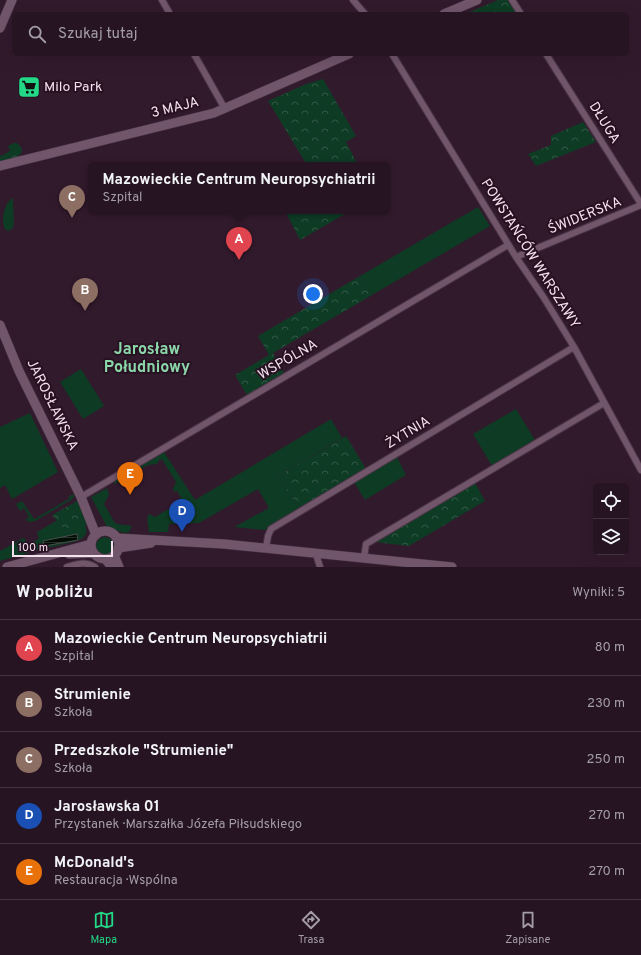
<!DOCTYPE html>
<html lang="pl">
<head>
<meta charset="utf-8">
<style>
  :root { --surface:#261422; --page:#2e1d2a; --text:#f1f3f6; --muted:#a49ea5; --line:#423340; --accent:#23d886 }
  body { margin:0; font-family:Overpass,sans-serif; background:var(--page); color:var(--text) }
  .controls { position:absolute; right:12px; bottom:12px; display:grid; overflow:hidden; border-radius:6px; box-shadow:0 4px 16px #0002 }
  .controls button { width:36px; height:36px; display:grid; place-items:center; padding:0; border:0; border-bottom:1px solid var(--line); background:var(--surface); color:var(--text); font:20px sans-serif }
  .scale { position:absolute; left:12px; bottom:10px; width:101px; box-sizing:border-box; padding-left:4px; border:2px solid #f3e2ee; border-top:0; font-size:11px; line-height:14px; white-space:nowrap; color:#f3e2ee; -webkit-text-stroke:3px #281123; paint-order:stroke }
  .you { position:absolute; left:313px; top:294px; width:14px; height:14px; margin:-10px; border:3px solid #fff; border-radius:50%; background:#1a73e8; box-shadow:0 0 0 6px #1a73e833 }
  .badge { display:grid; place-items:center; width:26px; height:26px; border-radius:50%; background:var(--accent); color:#fff; font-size:13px; font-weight:700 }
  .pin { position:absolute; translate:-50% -33px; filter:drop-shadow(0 1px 2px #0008) }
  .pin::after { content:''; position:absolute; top:21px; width:14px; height:12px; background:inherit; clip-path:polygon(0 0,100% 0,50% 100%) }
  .popup { position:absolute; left:88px; top:162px; width:302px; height:52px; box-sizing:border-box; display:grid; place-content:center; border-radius:6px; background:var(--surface); filter:drop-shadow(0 1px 3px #0005); font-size:13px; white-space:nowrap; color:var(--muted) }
  .popup b { font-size:15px; color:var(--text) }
  .popup::after { content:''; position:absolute; left:50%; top:100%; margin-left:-8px; border:8px solid transparent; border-top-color:var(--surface) }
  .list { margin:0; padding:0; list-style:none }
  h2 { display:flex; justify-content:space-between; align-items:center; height:52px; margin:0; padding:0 16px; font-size:17px }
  h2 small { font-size:13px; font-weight:400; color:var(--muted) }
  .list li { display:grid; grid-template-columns:26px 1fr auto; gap:12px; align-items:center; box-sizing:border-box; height:56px; padding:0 16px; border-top:1px solid var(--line) }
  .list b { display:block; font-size:15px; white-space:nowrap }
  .list p { margin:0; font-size:13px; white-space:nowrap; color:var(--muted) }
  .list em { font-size:13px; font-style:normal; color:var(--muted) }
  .icon { flex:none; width:22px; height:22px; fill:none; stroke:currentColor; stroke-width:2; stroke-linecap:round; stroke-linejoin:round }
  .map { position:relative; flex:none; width:641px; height:567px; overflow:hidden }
  .search { position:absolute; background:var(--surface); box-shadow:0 4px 16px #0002; left:12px; right:12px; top:12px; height:44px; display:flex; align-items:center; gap:10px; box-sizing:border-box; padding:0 14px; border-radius:6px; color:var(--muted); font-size:15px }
  .sheet { height:332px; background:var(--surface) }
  nav { display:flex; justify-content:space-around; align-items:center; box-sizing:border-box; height:56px; border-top:1px solid var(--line); background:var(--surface); font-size:11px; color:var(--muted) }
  nav a { display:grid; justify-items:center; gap:2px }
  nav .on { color:var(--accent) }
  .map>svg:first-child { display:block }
  .green { fill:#0e3b24 }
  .forest { fill:url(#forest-crowns) }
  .water { fill:url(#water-rules); stroke:#494d4a }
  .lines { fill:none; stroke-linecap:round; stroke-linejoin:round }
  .street-casing { stroke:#493545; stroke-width:8 }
  .secondary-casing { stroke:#493545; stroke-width:10 }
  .street { stroke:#71556b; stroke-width:6 }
  .secondary { stroke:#71556b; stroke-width:9 }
  .labels { text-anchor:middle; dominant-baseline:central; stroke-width:4; stroke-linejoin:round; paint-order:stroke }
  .poi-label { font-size:14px; fill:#f3e2ee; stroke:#281123; text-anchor:start }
  .street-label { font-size:14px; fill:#f3e2ee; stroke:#281123 }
  .quarter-label { font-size:16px; font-weight:bold; fill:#8bd7a9; stroke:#281123 }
</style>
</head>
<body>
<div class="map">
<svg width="641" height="567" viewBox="0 0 641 567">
  <defs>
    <pattern id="forest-crowns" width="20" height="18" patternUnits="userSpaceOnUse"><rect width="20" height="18" fill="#0e3b24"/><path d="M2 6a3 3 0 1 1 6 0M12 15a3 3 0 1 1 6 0" fill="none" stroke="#325744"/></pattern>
    <pattern id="water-rules" width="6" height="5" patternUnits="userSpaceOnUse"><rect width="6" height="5" fill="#000d04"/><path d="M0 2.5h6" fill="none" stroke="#263029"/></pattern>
  </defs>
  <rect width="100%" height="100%" fill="#321a2d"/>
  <path class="green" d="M13,198L14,225L12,229C0,239 0,204 13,198Z
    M478,207L490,226L372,295L360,276Z
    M81,369L104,406L83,419L60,382Z
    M516,409L535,440L492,466L473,434Z
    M30,413L58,472L12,499L5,485L0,488V427Z
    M331,419L342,438L278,476L299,509L265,530L234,527L269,508L258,489L199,523L169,524L168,532H149L147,518L149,514L155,517L180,502L179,500L181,498L177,491L174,492L173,489L176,482L163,461L160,459L157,464L148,465L117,483L115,484L113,482L164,452L195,500Z
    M397,457L406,475L365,500L354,482Z
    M107,488L109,495L104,504L115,523L118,524L132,526L129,532L125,533L107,527L91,497Z
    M75,494L74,497L71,500L35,521L30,522L25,520L29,517L24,508L20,511L16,504L22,501L34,519L69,499V496Z
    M76,501L79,502L88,524L85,526C88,531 86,536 81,539C78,542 44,548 37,550L34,541L39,539L37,532L56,521L81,524L72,504Z
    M96 546a9 9 0 1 1 18 0a9 9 0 1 1-18 0Z
    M23,538L25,539L29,550L28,553L0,561V551Z"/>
  <path class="forest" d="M498,0H509L518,14H465Z
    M323,79L356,136L346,142L358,165H307L268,101L306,84Z
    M583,122L596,142L536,166L528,154L551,145V136Z
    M14,143H17C32,155 8,161 0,162V155L1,156L10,151L8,146Z
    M285,211H350L300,240Z
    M360,276L372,295L273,353L284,373L247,395L235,375L269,355L258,336Z
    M346,436L366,469L299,509L278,476Z
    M475,483L485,501L409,546L375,542Z
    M72,504L81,524L72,531L62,527L52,515Z"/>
  <path class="water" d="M77,534L78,540L44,546L43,541Z"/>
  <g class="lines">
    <g class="street-casing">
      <path id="street" d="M162,0L170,14
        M353,0L365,14
        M512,0L521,14
        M194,54L225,109
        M392,54L516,257L544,298L574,347L641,470
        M546,54L641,204
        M516,257L641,205
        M81,497L508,245
        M266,548L268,536L271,529L574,347
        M316,554L320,567
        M364,558L366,544L604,403
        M67,567C78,564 85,561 95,567"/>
    </g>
    <g class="secondary-casing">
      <path id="secondary" d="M444,14L477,0
        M0,28L12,0
        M0,166L214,113L349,54
        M0,325L19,371L81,497L96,535
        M91 545a14 14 0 1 1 28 0a14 14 0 1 1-28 0Z
        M116,538L224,544L452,567
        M118,548L151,543
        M69,554L93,553
        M114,555L119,567
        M105,559L112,567
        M7,567L91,544"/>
    </g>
    <use href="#street" class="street"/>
    <use href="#secondary" class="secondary"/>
  </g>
  <defs>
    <g id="supermarket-square" transform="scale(1.15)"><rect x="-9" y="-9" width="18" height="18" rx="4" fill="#23d886" stroke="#281123"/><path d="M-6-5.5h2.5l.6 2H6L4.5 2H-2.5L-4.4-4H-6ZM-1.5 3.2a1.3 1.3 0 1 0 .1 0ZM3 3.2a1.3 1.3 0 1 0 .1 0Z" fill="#111"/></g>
  </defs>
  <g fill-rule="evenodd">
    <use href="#supermarket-square" x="29" y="87"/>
  </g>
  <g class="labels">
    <g class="poi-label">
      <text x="44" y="87">Milo Park</text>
    </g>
    <g class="street-label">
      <text transform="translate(175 108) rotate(-14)">3 MAJA</text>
      <text transform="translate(604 123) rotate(58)">DŁUGA</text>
      <text transform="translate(585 216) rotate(-22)">ŚWIDERSKA</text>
      <text transform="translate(530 254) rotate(58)">POWSTAŃCÓW WARSZAWY</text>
      <text transform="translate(288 360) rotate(-30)">WSPÓLNA</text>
      <text transform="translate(52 405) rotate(64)">JAROSŁAWSKA</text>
      <text transform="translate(408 433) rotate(-31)">ŻYTNIA</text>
    </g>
    <g class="quarter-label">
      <text x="147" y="350">Jarosław<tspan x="147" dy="18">Południowy</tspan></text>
    </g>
  </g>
</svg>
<div class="controls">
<button><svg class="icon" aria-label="locate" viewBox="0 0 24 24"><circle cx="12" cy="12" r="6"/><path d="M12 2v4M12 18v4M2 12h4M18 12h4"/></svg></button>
<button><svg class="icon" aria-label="layers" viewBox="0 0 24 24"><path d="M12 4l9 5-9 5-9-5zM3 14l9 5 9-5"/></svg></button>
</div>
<div class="scale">100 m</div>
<div class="you"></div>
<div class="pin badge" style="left:239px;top:260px;background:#e0444e">A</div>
<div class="popup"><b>Mazowieckie Centrum Neuropsychiatrii</b>Szpital</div>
<div class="pin badge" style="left:85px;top:311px;background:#8d6e63">B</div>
<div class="pin badge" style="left:72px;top:218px;background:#8d6e63">C</div>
<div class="pin badge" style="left:182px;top:532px;background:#1a4fb4">D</div>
<div class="pin badge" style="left:130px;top:495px;background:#e8710a">E</div>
<div class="search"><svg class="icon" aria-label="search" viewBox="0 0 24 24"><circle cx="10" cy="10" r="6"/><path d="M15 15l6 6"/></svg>Szukaj tutaj</div>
</div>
<section class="sheet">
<h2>W pobliżu<small>Wyniki: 5</small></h2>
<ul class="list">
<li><span class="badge" style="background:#e0444e">A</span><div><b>Mazowieckie Centrum Neuropsychiatrii</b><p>Szpital</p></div><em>80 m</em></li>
<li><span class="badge" style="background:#8d6e63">B</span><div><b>Strumienie</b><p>Szkoła</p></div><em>230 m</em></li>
<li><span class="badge" style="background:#8d6e63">C</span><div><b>Przedszkole &quot;Strumienie&quot;</b><p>Szkoła</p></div><em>250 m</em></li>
<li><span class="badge" style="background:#1a4fb4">D</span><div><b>Jarosławska 01</b><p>Przystanek · Marszałka Józefa Piłsudskiego</p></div><em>270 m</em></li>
<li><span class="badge" style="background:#e8710a">E</span><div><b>McDonald's</b><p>Restauracja · Wspólna</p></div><em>270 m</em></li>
</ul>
</section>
<nav>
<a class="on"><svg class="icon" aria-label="map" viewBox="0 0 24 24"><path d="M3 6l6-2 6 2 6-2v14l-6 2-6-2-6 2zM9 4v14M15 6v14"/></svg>Mapa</a>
<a><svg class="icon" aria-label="directions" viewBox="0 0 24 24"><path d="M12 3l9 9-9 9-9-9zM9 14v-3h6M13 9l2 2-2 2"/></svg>Trasa</a>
<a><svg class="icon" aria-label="saved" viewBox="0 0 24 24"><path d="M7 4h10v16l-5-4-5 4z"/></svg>Zapisane</a>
</nav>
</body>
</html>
